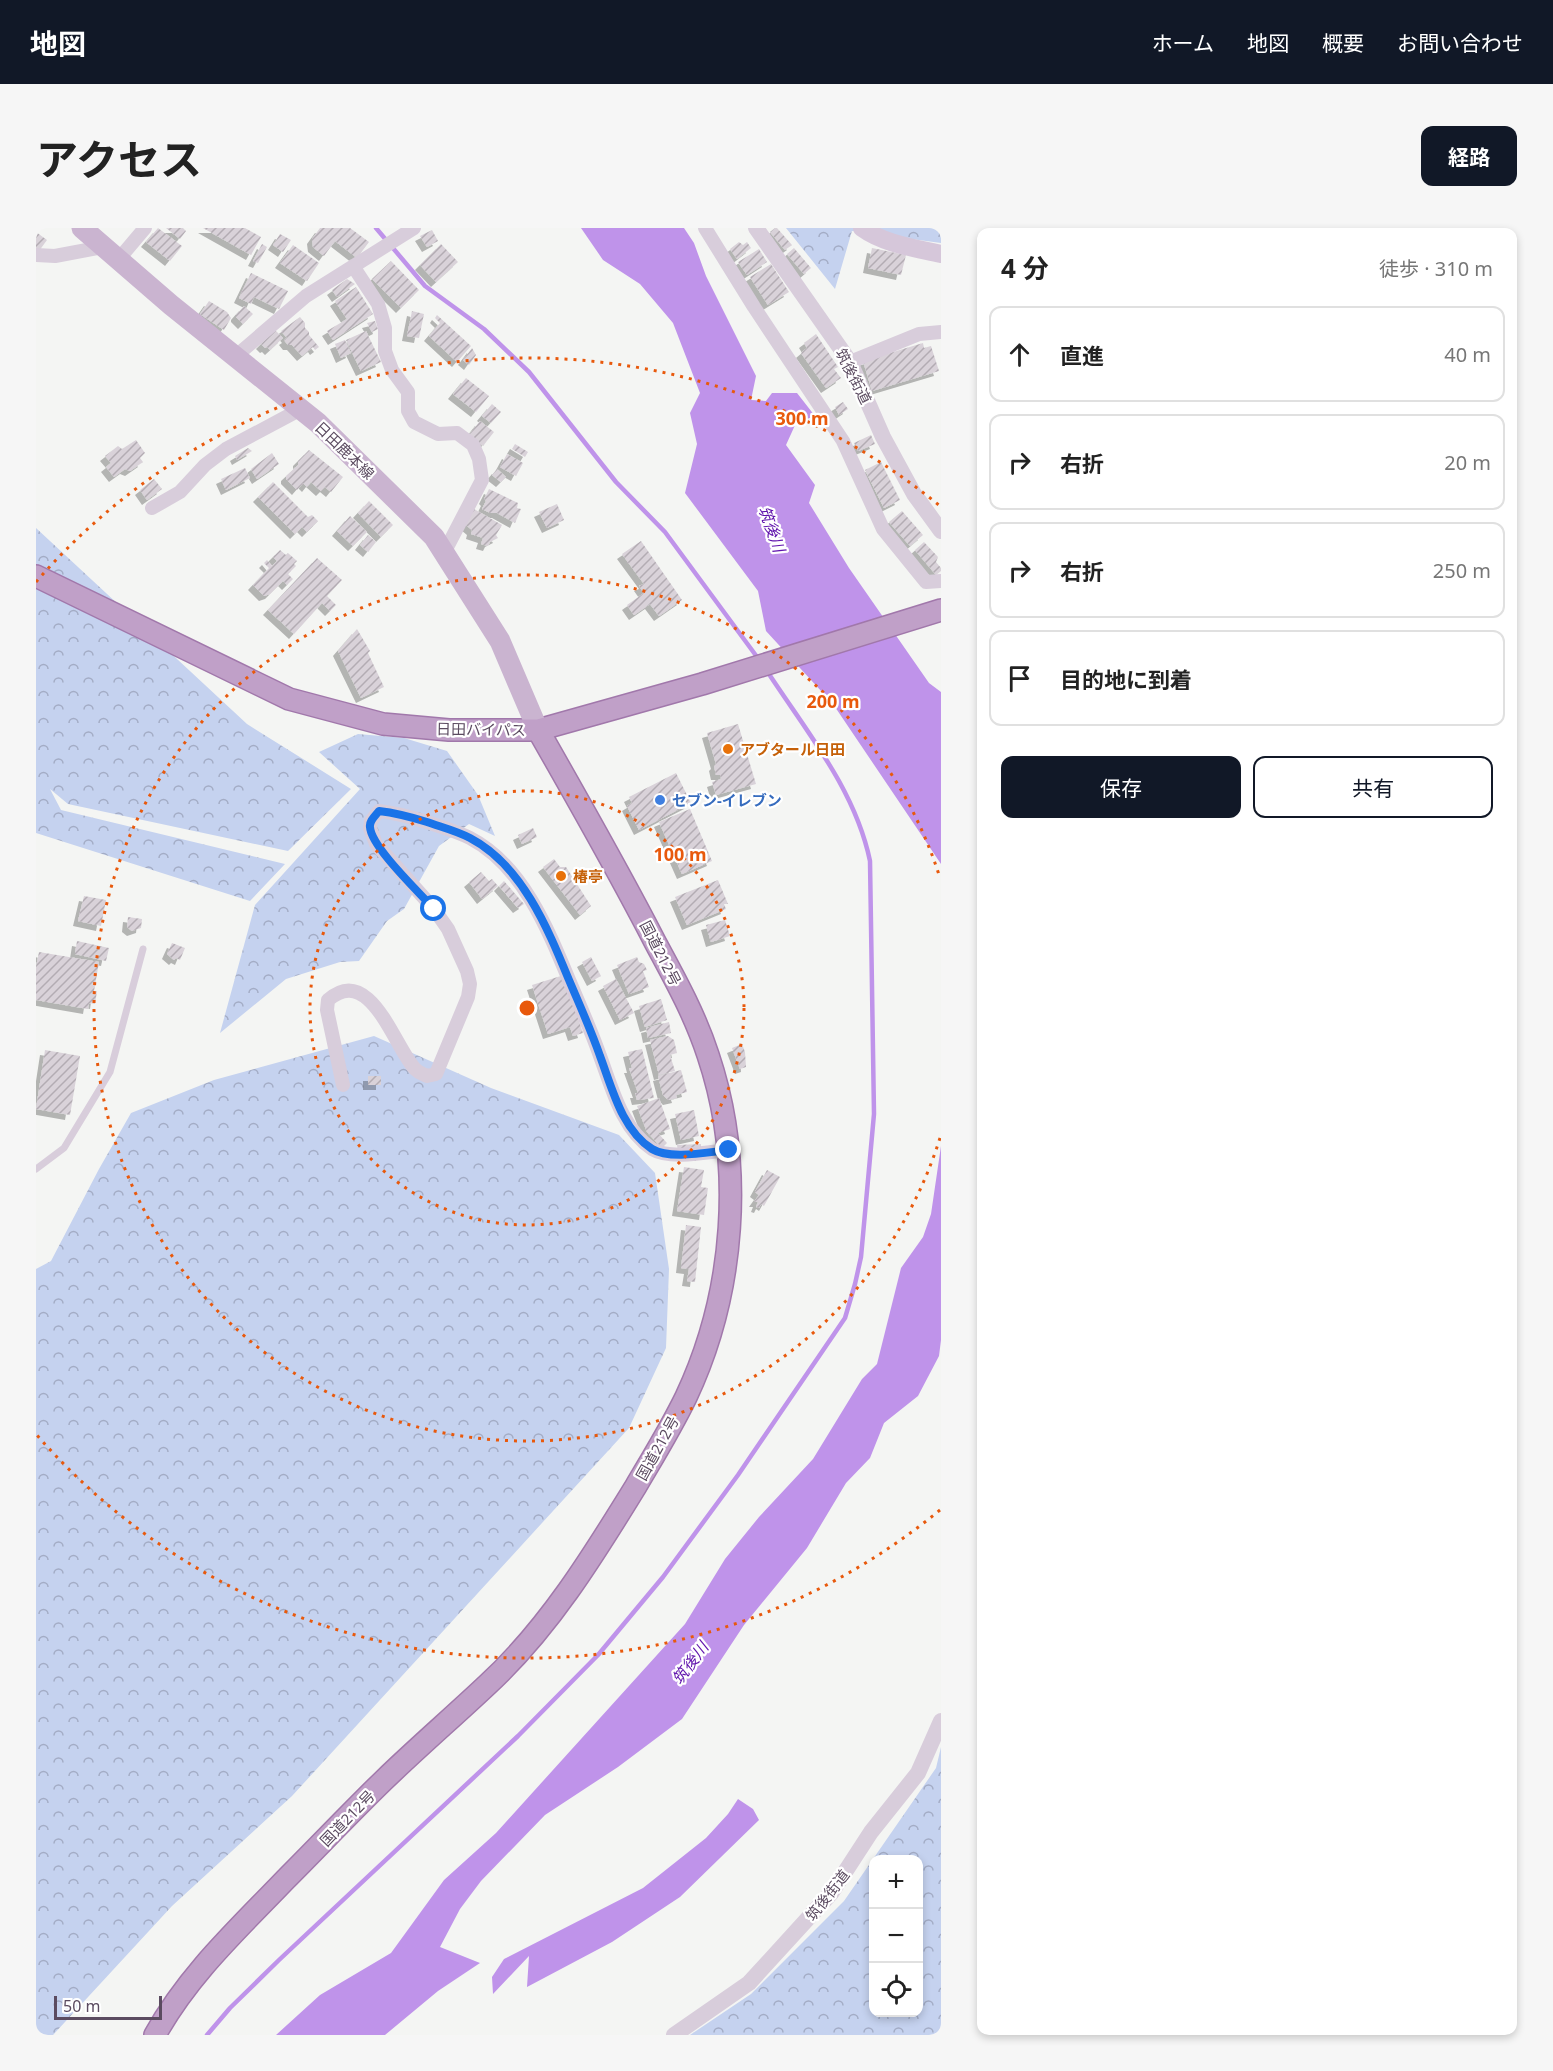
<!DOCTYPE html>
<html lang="ja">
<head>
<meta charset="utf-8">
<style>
  :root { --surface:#fff; --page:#f6f6f6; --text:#222; --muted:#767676; --line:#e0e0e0; --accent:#111827 }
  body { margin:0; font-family:"Noto Sans","Noto Sans JP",sans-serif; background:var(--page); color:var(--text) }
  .controls { position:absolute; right:18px; bottom:18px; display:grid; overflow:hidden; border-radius:12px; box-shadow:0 3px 9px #0003 }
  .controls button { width:54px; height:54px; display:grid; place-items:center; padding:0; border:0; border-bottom:2px solid var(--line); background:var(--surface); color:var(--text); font:30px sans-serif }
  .scale { position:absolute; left:18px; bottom:15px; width:108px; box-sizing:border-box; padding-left:6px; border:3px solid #5b4b60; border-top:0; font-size:16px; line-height:21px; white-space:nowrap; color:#5b4b60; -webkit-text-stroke:4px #fff; paint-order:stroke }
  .stop { position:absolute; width:18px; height:18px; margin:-14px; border:4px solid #1a73e8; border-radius:50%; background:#fff }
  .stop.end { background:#1a73e8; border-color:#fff; box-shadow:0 2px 6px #0008 }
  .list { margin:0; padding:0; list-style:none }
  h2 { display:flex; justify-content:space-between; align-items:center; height:78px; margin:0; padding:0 24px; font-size:26px }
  h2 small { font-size:20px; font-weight:400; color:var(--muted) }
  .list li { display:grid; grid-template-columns:39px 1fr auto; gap:18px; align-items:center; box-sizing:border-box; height:96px; margin:0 12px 12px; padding:0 12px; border:2px solid var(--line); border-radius:12px }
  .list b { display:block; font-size:22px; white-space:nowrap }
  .list em { font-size:20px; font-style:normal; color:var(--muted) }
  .actions { display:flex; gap:12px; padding:18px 24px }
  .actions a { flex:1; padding:14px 0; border:2px solid var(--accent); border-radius:12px; text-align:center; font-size:21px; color:var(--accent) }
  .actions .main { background:var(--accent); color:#fff }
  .icon { flex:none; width:33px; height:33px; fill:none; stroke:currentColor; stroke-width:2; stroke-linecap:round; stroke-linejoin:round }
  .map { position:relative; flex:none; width:905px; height:1807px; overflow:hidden; border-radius:12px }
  header { display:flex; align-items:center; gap:36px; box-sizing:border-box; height:84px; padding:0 30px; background:var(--accent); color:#fff }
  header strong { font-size:28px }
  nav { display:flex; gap:33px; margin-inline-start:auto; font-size:21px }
  .intro { display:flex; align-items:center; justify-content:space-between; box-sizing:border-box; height:144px; padding:0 36px }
  h1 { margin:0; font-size:42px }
  .button { padding:15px 27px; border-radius:12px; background:var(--accent); color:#fff; font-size:21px; font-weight:700 }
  main { display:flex; gap:36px; padding:0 36px }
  aside { flex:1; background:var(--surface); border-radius:12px; box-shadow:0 3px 9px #0003 }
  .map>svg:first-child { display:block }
  .forest { fill:url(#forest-crowns); fill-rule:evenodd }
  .water { fill:#bf93ea }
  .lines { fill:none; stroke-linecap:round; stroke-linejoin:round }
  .stream { stroke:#bf93ea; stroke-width:4.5 }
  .building { fill:url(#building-hatch); filter:url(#shadow) }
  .trunk-casing { stroke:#a178ab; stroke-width:24 }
  .service { stroke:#d8cddb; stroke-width:7 }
  .minor { stroke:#d8cddb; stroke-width:14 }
  .tertiary { stroke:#d8cddb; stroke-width:16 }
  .secondary { stroke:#d6c7da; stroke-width:18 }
  .primary { stroke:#cab4d0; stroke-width:21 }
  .trunk { stroke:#c0a0c8; stroke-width:21 }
  .route { stroke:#1a73e8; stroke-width:8 }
  .ring { fill:none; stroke:#e8590c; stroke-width:3; stroke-dasharray:3 6 }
  .food-dot { fill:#e8710a; stroke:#fff; stroke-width:2 }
  .shop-dot { fill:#3f7fe0; stroke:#fff; stroke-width:2 }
  .labels { text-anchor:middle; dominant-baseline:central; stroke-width:4.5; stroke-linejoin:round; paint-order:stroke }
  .street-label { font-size:15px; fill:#5b4b60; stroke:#fff }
  .food-label { font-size:15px; font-weight:bold; fill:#c56008; stroke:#fff; text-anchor:start }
  .shop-label { font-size:15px; font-weight:bold; fill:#366cbe; stroke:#fff; text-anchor:start }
  .water-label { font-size:16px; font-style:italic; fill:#5f12ac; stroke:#fff }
  .centre { fill:#e8590c; stroke:#fff; stroke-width:3 }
  .ring-label { font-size:18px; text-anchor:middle; font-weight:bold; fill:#e8590c; stroke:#fff; stroke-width:4.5; stroke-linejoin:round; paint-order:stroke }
</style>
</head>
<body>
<header>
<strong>地図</strong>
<nav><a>ホーム</a><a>地図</a><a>概要</a><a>お問い合わせ</a></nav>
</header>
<div class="intro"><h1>アクセス</h1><a class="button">経路</a></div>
<main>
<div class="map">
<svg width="905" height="1807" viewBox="0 0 905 1807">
  <defs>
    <pattern id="forest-crowns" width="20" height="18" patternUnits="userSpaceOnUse" patternTransform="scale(1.5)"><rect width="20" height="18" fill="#c5d2ef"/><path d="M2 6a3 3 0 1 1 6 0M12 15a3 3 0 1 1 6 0" fill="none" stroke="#a3acc5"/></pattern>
    <pattern id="building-hatch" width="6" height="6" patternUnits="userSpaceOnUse" patternTransform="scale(1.5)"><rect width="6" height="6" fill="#d9d2d9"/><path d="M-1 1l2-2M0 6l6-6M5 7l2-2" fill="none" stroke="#b3acb3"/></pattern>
    <filter id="shadow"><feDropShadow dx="-5" dy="5" stdDeviation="0" flood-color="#0004"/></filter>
  </defs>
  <rect width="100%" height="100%" fill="#f4f5f3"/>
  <path class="forest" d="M750,0H905V15L816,3L799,61Z
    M0,300L211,496L315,561L252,623L32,576L14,561L25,582L249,636L214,673L0,605Z
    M322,506L368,510L411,523L442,567L459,608L433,596L403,618L368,681L351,693L323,733L304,734L250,751L184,805L219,677L324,561L283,524Z
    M338,808L455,860L583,907L619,945L633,1041L630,1120L593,1200L256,1568L136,1678L17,1807H0V1041L15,1033L63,941L95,885L178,852Z
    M905,1519V1807H654L715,1766L808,1673L900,1540ZM837,1632H882V1784H837Z"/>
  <path class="water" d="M545,0H648L658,15L670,48L720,148L715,172L730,173L736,165H761L779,188L760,195L750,217L779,257L773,275L813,340L893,455L905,464V636L797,476L730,403L722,363L649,265L661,216L654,185L664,165L637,95L604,56L567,32Z
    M905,918V1112L903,1128L882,1168L848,1195L834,1230L810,1255L771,1320L708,1397L646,1491L582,1539L509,1587L445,1653L424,1681L404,1719L444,1735L402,1763L349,1807H240L284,1767L355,1725L408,1652L460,1605L649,1396L689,1331L723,1289L777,1231L826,1151L841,1136L865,1040L887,1009L895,986Z
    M702,1571L717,1581L723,1592L644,1669L576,1714L491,1759L493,1728L457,1766L456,1749L468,1731L607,1660L670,1610L692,1586Z"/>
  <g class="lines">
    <path class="stream" d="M340,0L389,58L448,101L493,144L580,254L629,304L724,433
      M171,1807L194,1780L243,1732L482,1508L562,1427L627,1349L702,1247L809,1090L819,1056L825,1029L838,886L834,633C819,561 770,503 731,443"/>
  </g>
  <path class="building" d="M122,0L146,18L134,33L110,14Z
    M130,0H147L150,3L144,11Z
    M167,0H209L225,9L215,27Z
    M284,0H314L333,14L321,30L299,13L288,28L277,19L276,11Z
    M739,0H741L756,17L749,22L734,4Z
    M396,2L402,13L391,19L384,8Z
    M0,4L11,12L3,23L0,21Z
    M244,6L255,12L247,24L237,17Z
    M703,14L707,17L711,14L715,20L701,31L694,21Z
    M226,16L231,19L222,35L217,33Z
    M405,16L422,34L400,54L384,37Z
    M257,17L283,35L271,53L244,35Z
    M758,20L775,40L768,46L751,26Z
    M836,20L870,27L865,47L832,40Z
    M723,21L731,34L711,47L702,34Z
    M355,33L383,62L365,80L336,51Z
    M735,36L753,64L732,77L714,49Z
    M215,45L252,63L243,81L218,69L215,76L203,70Z
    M311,51L319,56L301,69L296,62Z
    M320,59L337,86L297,112L291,103L311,91L299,73Z
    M173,73L191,84L195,90L188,102L164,86Z
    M208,78L217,86L207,96L200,89V87Z
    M376,83L388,86L383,110L371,108Z
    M401,87L435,118L421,134L393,108L404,95L399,90Z
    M264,89L269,95V100L273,104V107L283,119L279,122L277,119L266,128L256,117H252L248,112L251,110L245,103Z
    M339,93L342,101L336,104L331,95Z
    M239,102L247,110L234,122L231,119L229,120L225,116Z
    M330,103L345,134L325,143L310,112Z
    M780,106L802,139L798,141L805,150L790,160L765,125L771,120L768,115Z
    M309,112L315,125L305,130L299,116Z
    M887,115L888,120L895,118L903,143L836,163L827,133Z
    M436,120L440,127L433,137L427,132Z
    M430,150L453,168L440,184L417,166Z
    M807,174L812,181L803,187L799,179Z
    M456,176L465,184L455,195L446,188Z
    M444,193L458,204L447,218L433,207Z
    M835,207L839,216L822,223L818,215Z
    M100,212L109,225L104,230L107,234L94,243L89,241L78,249L70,239L75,235L69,228L82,218L86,221Z
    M479,216L492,224L489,229L476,221Z
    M212,220L216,223L201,232L199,228Z
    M273,222L307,249L295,264L289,259L285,263L275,254L271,259L267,255L261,262L250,251V248L262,237V233Z
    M236,225L243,236L221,251L215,241Z
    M471,226L487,235L480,248L464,239Z
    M845,234L864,272L848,280L829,242Z
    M209,240L214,250L190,262L185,251Z
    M461,241L470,249L465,254L456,247Z
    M118,251L126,261L111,272L104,262Z
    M237,254L272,289L276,287L282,293L271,304L266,299L259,306L222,269Z
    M453,261L482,275L481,280L485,281L479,295L461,285H454L446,281L450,273L448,271Z
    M333,273L357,297L345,309L322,285Z
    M521,276L528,292L511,300L503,284Z
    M438,281L466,297L460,307L462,310L454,314L452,318L445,316L447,310L435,306L436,302L430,297Z
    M866,283L887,307L874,318L853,294Z
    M314,288L331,304L317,318L301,303Z
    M332,307L340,314L332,324L324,317Z
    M605,313L646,372L623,388L614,376L598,387L591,377L608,365L603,358L608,356L586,326Z
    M888,314L902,329L900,334L905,340V343L900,347L879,322Z
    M244,322L250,327L252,325L261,333L258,336L260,338L252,346L257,351L251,357L247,353L234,366L228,368L217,357L233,340L228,335L231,332L236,338L241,333L237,329Z
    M281,330L306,352L291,368L300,377L294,383L286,375L258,406L232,382Z
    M321,401L334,423L332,425L348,459L325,470L302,423Z
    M702,496L720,556L680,567L676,554L685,551L684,547H680L678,538L680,536L671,505Z
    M640,545L655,575L603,602L591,578L596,575L593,569Z
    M654,581L676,633L646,646L623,594Z
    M497,600L501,609L486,616L482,607Z
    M518,631L524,639H530L555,678L544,687L507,639Z
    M445,644L453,653L456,651L462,658L446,671L433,654Z
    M682,652L692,676H688L690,681L651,697L639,669Z
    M468,653L488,676L482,680L463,658Z
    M48,668L70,672L65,698L42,693Z
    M92,689L106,691L105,700L96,703L91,699Z
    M689,692L694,708L675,714L670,697Z
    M41,713L73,720L70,733L39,726Z
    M136,715L149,720L144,732L140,730L138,732L131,726Z
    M3,724L63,734L58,763H61L59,776L53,775L52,781L0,772V739Z
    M555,729L565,748L556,753L546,734Z
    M601,729L603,734L608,736L611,742L607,743L613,759L593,766L581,737Z
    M528,747L547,805L537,808L534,799L512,806L496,757Z
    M580,751L598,785L584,792L567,758Z
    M625,771L631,792L609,799L603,778Z
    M633,794L635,805L612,810L610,800Z
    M632,808L638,812L641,825L634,827L639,843L623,847L614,812Z
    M706,816L709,824L710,839L704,841L696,820Z
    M606,821L618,870L601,872L599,865H602L593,840H596L592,824Z
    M9,822L44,828L34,887L0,881Z
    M645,842L651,864L640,867L641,870L632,872L627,867L622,848Z
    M332,848H345V857H332Z
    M623,870L634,901L622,905L631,915L626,920L611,904L601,878Z
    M658,882L663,908L645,912L639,886Z
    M665,916V928L642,924L641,917Z
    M648,939L668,942L665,959L672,960L668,987L641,983Z
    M731,942L744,949L728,978L725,976L723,980L720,979L722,974H718L723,967L719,964Z
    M650,997L665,999L659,1054L651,1053L653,1041L645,1040Z"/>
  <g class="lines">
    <g class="trunk-casing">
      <path id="trunk" d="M0,348L253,471L347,496L413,502H502L666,456L905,382
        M119,1807C152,1747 202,1701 249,1652C282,1619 314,1585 348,1552C381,1520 417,1489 451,1457C512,1401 557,1328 600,1258C617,1229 635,1200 650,1169C699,1065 709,937 672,827C659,787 639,751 619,714C582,642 542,572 502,502"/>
    </g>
    <path class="service" d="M0,941L28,920L74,844L107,721"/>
    <path class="minor" d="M669,0L718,79L807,213L847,301L890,354L905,353
      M0,27L19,28L67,19
      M82,32L109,0
      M317,38L342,76L349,100V123L356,142L372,164V183L378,194L402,206L421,205L437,217L443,231L446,252L408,325
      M200,128L270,68L378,0
      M814,134L883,106L905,104
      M116,280L144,264L169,237L190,221L265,181
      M307,857L291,782L292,772C334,735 358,818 379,841C383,845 387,846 391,848L400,846L432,769L434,756L431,743L412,701L398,681L340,616L334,600L335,593L343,583C360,585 375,589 391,594C405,599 420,603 434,610C486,637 512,701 533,752C544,778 555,802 564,828C576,860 586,901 616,921C634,932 672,924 692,922"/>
    <path class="tertiary" d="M720,0L814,134L847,209L878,266L905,303
      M638,1807L713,1755L796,1664L835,1604L882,1545L905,1493"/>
    <path class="secondary" d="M826,0C848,16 879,20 905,26"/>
    <path class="primary" d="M46,0L135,77L282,195L398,309L464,413L502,502"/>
    <use href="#trunk" class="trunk"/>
  </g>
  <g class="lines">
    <path class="route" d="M398,681C384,665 335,619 334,599C333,593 339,588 343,583C360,585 375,589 391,594C405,599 421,603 434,610C486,637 512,701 533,752C544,778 555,802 564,828C576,860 586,902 616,921C634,932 672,924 693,922"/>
  </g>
  <g class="ring">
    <circle cx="491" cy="780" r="217"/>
    <path d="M904 910A433 433 0 1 1 904 650"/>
    <path d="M904 1282A650 650 0 0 1 0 1206M0 354A650 650 0 0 1 904 278"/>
  </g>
  <g class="food-dot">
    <circle cx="692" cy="521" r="6"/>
    <circle cx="525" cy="648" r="6"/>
  </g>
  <circle class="shop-dot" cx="624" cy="572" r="6"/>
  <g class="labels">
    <g class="street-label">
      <text transform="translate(818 148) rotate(63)">筑後街道</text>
      <text transform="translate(309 222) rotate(44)">日田鹿本線</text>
      <text transform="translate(445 501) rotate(1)">日田バイパス</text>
      <text transform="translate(625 725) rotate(63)">国道212号</text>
      <text transform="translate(621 1220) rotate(-61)">国道212号</text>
      <text transform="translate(311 1590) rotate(-46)">国道212号</text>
      <text transform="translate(791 1667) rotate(-52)">筑後街道</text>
    </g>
    <g class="food-label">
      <text x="704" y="521">アブタール日田</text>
      <text x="537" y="648">椿亭</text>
    </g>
    <g class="shop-label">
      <text x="636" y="572">セブン-イレブン</text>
    </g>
    <g class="water-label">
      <text transform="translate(736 301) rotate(70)">筑後川</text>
      <text transform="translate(654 1435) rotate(-53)">筑後川</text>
    </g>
  </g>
  <circle cx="491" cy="780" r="9" class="centre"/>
  <g class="ring-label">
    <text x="766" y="197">300 m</text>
    <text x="797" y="480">200 m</text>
    <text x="644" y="633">100 m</text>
  </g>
</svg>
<div class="controls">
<button>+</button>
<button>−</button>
<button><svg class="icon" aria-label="locate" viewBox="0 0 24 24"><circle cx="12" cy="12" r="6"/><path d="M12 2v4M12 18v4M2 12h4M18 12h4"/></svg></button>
</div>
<div class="scale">50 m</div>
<div class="stop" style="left:398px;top:681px"></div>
<div class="stop end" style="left:693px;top:922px"></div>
</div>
<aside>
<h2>4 分<small>徒歩 · 310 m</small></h2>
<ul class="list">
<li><svg class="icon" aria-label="ahead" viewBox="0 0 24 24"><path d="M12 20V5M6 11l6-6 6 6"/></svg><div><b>直進</b></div><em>40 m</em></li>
<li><svg class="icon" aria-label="right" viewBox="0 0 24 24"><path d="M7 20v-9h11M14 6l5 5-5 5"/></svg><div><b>右折</b></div><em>20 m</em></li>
<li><svg class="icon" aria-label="right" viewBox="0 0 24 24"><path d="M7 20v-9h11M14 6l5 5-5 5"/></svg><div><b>右折</b></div><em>250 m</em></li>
<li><svg class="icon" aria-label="arrive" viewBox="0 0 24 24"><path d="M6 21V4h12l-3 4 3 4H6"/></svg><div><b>目的地に到着</b></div></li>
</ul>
<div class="actions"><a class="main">保存</a><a>共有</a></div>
</aside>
</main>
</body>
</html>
